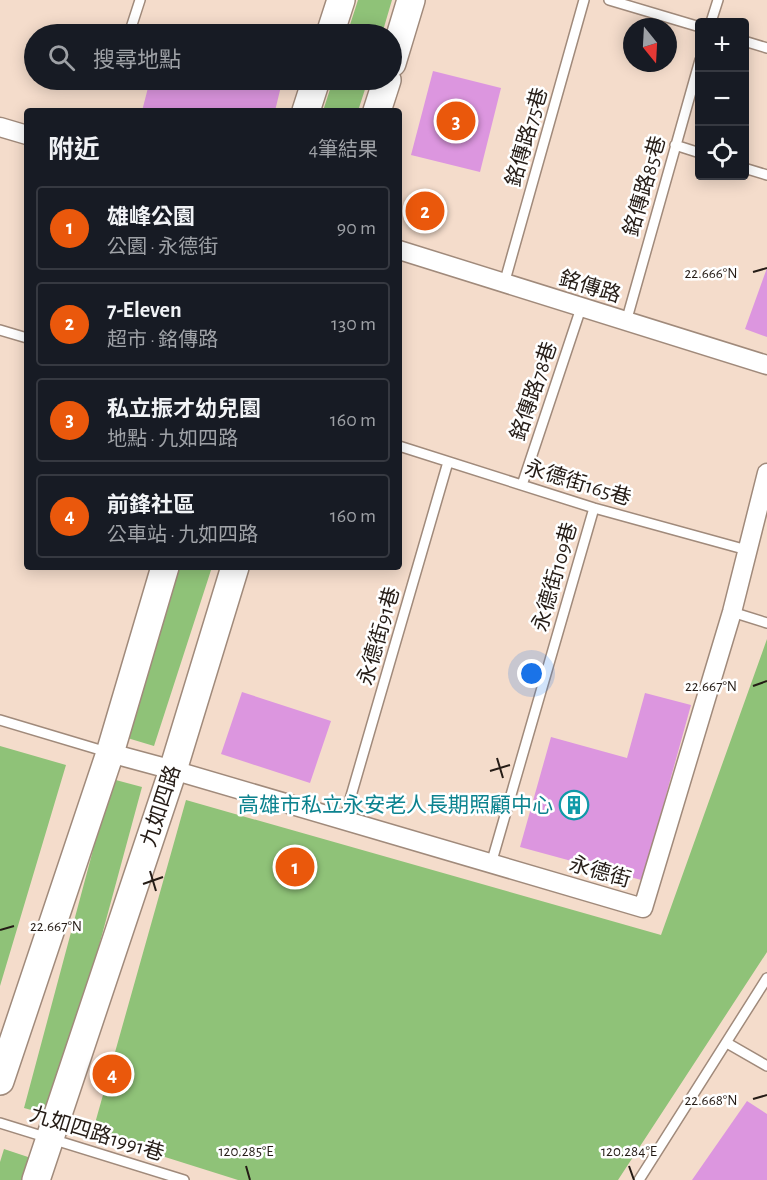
<!DOCTYPE html>
<html lang="zh-TW">
<head>
<meta charset="utf-8">
<style>
  :root { --surface:#171b24; --page:#242831; --text:#f1f3f6; --muted:#9ea1a6; --line:#363941; --accent:#ea580c }
  body { margin:0; font-family:"Alegreya Sans","Noto Sans TC",sans-serif; background:var(--page); color:var(--text) }
  .controls { position:absolute; right:18px; top:18px; display:grid; overflow:hidden; border-radius:6px; box-shadow:0 3px 15px #0003 }
  .controls button { width:54px; height:54px; display:grid; place-items:center; padding:0; border:0; border-bottom:2px solid var(--line); background:var(--surface); color:var(--text); font:30px sans-serif }
  .compass { position:absolute; left:623px; top:18px; width:54px; height:54px; border-radius:50%; background:var(--surface); box-shadow:0 3px 15px #0003; rotate:162deg }
  .you { position:absolute; left:532px; top:674px; width:21px; height:21px; margin:-15px; border:4px solid #fff; border-radius:50%; background:#1a73e8; box-shadow:0 0 0 9px #1a73e833 }
  .badge { display:grid; place-items:center; width:39px; height:39px; border-radius:50%; background:var(--accent); color:#fff; font-size:20px; font-weight:700 }
  .pin { position:absolute; translate:-50% -50%; border:3px solid #fff; box-shadow:0 2px 6px #0006 }
  .list { margin:0; padding:0; list-style:none }
  h2 { display:flex; justify-content:space-between; align-items:center; height:78px; margin:0; padding:0 24px; font-size:26px }
  h2 small { font-size:20px; font-weight:400; color:var(--muted) }
  .list li { display:grid; grid-template-columns:39px 1fr auto; gap:18px; align-items:center; box-sizing:border-box; height:84px; margin:0 12px 12px; padding:0 12px; border:2px solid var(--line); border-radius:6px }
  .list b { display:block; font-size:22px; white-space:nowrap }
  .list p { margin:0; font-size:20px; white-space:nowrap; color:var(--muted) }
  .list em { font-size:20px; font-style:normal; color:var(--muted) }
  .icon { flex:none; width:33px; height:33px; fill:none; stroke:currentColor; stroke-width:2; stroke-linecap:round; stroke-linejoin:round }
  .map { position:relative; flex:none; width:767px; height:1180px; overflow:hidden }
  .search { position:absolute; background:var(--surface); box-shadow:0 3px 15px #0003; left:24px; top:24px; width:378px; height:66px; display:flex; align-items:center; gap:15px; box-sizing:border-box; padding:0 21px; border-radius:33px; color:var(--muted); font-size:22px }
  .panel { position:absolute; background:var(--surface); box-shadow:0 3px 15px #0003; left:24px; top:108px; width:378px; height:462px; border-radius:6px }
  .map>svg:first-child { display:block }
  .green { fill:#8fc278 }
  .building { fill:#dc96df }
  .lines { fill:none; stroke-linecap:round; stroke-linejoin:round }
  .lane-casing { stroke:#a08a7b; stroke-width:12 }
  .street-casing { stroke:#a08a7b; stroke-width:21 }
  .secondary-casing { stroke:#a08a7b; stroke-width:30 }
  .lane { stroke:#fff; stroke-width:9 }
  .street { stroke:#fff; stroke-width:18 }
  .secondary { stroke:#fff; stroke-width:27 }
  .ticks { fill:none; stroke:#251c16; stroke-width:2 }
  .labels { text-anchor:middle; dominant-baseline:central; stroke-width:5; stroke-linejoin:round; paint-order:stroke }
  .street-label { font-size:21px; fill:#251c16; stroke:#fff }
  .culture-label { font-size:21px; fill:#0d838f; stroke:#fff; text-anchor:end }
  .ticks-label { font-size:15px; text-anchor:middle; fill:#251c16; stroke:#fff; stroke-width:5; stroke-linejoin:round; paint-order:stroke }
</style>
</head>
<body>
<div class="map">
<svg width="767" height="1180" viewBox="0 0 767 1180">
  <rect width="100%" height="100%" fill="#f4dccb"/>
  <path class="green" d="M358,0H392L382,34H347Z
    M333,80H368L358,111H323Z
    M180,567H212L154,746L124,737Z
    M767,639V952L618,1180H238L92,1134L186,800L661,935Z
    M0,746L66,765L0,986Z
    M112,779L142,787L53,1116L24,1108Z
    M4,1149L34,1159L28,1180H0V1162Z"/>
  <path class="building" d="M433,71L501,88L480,172L411,155Z
    M150,80H270L282,82L275,111H142Z
    M767,268V337L745,329Z
    M242,692L331,721L310,783L221,754Z
    M645,693L691,705L660,817H662L645,881L520,847L551,737L627,758Z
    M747,1101L767,1114V1180H692Z"/>
  <g class="lines">
    <g class="lane-casing">
      <path id="lane" d="M609,0L700,27
        M711,22L718,0
        M129,34L140,0
        M744,41L767,48
        M675,145L700,153
        M744,168L767,175
        M504,284L584,0
        M626,322L700,60
        M0,330L27,338
        M399,446L594,508L747,550
        M522,485L581,308
        M732,612L767,623
        M0,720L107,752
        M344,820L448,462
        M491,864L594,508
        M727,1043L767,1066
        M0,1123L184,1180
        M639,1180L767,978"/>
    </g>
    <g class="street-casing">
      <path id="street" d="M0,127L27,135
        M399,250L767,365
        M110,753L173,770L643,908L732,612L767,473"/>
    </g>
    <g class="secondary-casing">
      <path id="secondary" d="M330,34L341,0
        M392,63L411,0
        M306,111L316,80
        M377,111L387,80
        M0,1081L110,753L165,567
        M36,1180L173,770L235,567"/>
    </g>
    <use href="#lane" class="lane"/>
    <use href="#street" class="street"/>
    <use href="#secondary" class="secondary"/>
  </g>
  <path class="ticks" d="M753,272L767,268M753,686L767,681M497,758L503,778M490,771L510,765M150,871L156,891M143,884L163,877M0,930L14,926M753,1099L767,1095M246,1166L250,1180M629,1166L634,1180"/>
  <defs>
    <g id="building-ring" transform="scale(1.5)"><circle r="9.5" fill="#fff" stroke="#0f9aa8" stroke-width="1.5"/><path d="M-4-6H4V6H1V3H-1V6H-4ZM-2.5-4.3h1.7v1.8h-1.7ZM.8-4.3h1.7v1.8H.8ZM-2.5-1h1.7V.8h-1.7ZM.8-1h1.7V.8H.8Z" fill="#0f9aa8"/></g>
  </defs>
  <g fill-rule="evenodd">
    <use href="#building-ring" x="574" y="805"/>
  </g>
  <g class="labels">
    <g class="street-label">
      <text transform="translate(527 137) rotate(-74)">銘傳路75巷</text>
      <text transform="translate(645 186) rotate(-74)">銘傳路85巷</text>
      <text transform="translate(590 287) rotate(17)">銘傳路</text>
      <text transform="translate(534 391) rotate(-71)">銘傳路78巷</text>
      <text transform="translate(578 483) rotate(17)">永德街165巷</text>
      <text transform="translate(555 577) rotate(-74)">永德街109巷</text>
      <text transform="translate(379 636) rotate(-74)">永德街91巷</text>
      <text transform="translate(161 806) rotate(-72)">九如四路</text>
      <text transform="translate(600 872) rotate(16)">永德街</text>
      <text transform="translate(97 1134) rotate(17)">九如四路1991巷</text>
    </g>
    <g class="culture-label">
      <text x="553" y="805">高雄市私立永安老人長期照顧中心</text>
    </g>
  </g>
  <g class="ticks-label">
    <text x="711" y="278">22.666°N</text>
    <text x="711" y="691">22.667°N</text>
    <text x="56" y="931">22.667°N</text>
    <text x="711" y="1105">22.668°N</text>
    <text x="629" y="1156">120.284°E</text>
    <text x="246" y="1156">120.285°E</text>
  </g>
</svg>
<div class="controls">
<button>+</button>
<button>−</button>
<button><svg class="icon" aria-label="locate" viewBox="0 0 24 24"><circle cx="12" cy="12" r="6"/><path d="M12 2v4M12 18v4M2 12h4M18 12h4"/></svg></button>
</div>
<svg class="compass" viewBox="-18 -18 36 36"><path d="M0-13l5 13h-10z" fill="#e53935"/><path d="M0 13l5-13h-10z" fill="#9ea1a6"/></svg>
<div class="you"></div>
<div class="pin badge" style="left:295px;top:867px">1</div>
<div class="pin badge" style="left:425px;top:211px">2</div>
<div class="pin badge" style="left:456px;top:121px">3</div>
<div class="pin badge" style="left:112px;top:1074px">4</div>
<div class="search"><svg class="icon" aria-label="search" viewBox="0 0 24 24"><circle cx="10" cy="10" r="6"/><path d="M15 15l6 6"/></svg>搜尋地點</div>
<section class="panel">
<h2>附近<small>4筆結果</small></h2>
<ul class="list">
<li><span class="badge">1</span><div><b>雄峰公園</b><p>公園 · 永德街</p></div><em>90 m</em></li>
<li><span class="badge">2</span><div><b>7-Eleven</b><p>超市 · 銘傳路</p></div><em>130 m</em></li>
<li><span class="badge">3</span><div><b>私立振才幼兒園</b><p>地點 · 九如四路</p></div><em>160 m</em></li>
<li><span class="badge">4</span><div><b>前鋒社區</b><p>公車站 · 九如四路</p></div><em>160 m</em></li>
</ul>
</section>
</div>
</body>
</html>
